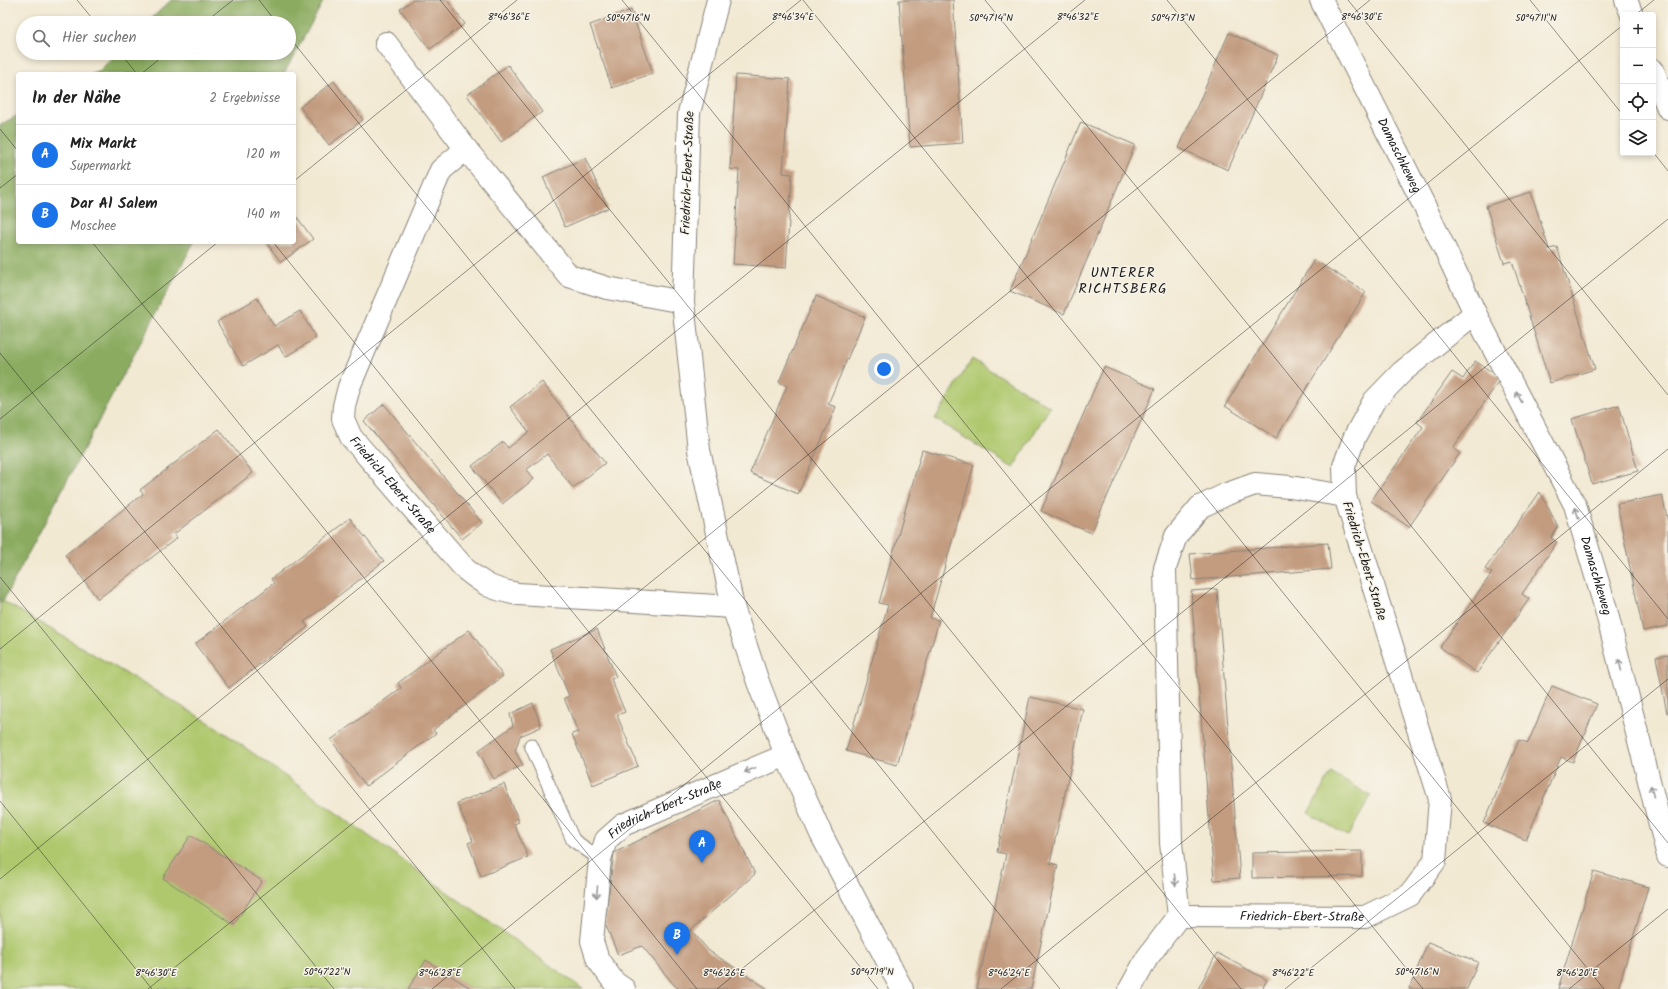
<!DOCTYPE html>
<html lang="de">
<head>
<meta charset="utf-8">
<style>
  :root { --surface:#fff; --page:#f2f2f2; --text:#222; --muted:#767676; --line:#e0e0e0; --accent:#1a73e8 }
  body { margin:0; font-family:Kalam,sans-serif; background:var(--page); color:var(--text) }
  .controls { position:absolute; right:12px; top:12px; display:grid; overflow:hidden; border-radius:4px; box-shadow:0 2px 6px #0003 }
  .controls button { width:36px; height:36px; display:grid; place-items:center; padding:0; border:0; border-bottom:1px solid var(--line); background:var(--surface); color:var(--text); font:20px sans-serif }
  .you { position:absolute; left:884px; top:369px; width:14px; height:14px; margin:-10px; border:3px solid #fff; border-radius:50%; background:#1a73e8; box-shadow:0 0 0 6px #1a73e833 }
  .badge { display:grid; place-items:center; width:26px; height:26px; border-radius:50%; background:var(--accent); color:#fff; font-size:13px; font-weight:700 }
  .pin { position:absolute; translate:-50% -33px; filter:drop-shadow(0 1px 2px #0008) }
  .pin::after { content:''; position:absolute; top:21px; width:14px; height:12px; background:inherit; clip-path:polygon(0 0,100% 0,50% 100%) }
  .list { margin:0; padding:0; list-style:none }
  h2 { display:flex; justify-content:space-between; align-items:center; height:52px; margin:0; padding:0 16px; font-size:17px }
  h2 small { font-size:13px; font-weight:400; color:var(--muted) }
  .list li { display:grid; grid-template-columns:26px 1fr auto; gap:12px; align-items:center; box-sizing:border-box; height:60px; padding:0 16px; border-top:1px solid var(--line) }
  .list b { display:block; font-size:15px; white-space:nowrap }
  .list p { margin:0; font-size:13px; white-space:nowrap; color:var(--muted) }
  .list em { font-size:13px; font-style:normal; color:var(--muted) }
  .icon { flex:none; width:22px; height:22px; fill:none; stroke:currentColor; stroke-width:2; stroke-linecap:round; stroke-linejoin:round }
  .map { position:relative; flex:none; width:1668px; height:989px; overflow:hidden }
  .search { position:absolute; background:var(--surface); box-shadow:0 2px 6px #0003; left:16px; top:16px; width:280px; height:44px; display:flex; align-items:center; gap:10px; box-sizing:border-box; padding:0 14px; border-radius:22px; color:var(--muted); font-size:15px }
  .panel { position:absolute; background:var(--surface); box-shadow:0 2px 6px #0003; left:16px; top:72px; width:280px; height:172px; border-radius:4px }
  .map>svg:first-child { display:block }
  .green { fill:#afc86d; stroke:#667244 }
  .forest { fill:#8bac60; stroke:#54643e }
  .building { fill:#c39c80 }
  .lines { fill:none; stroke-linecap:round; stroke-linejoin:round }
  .lane-casing { stroke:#878278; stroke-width:15 }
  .street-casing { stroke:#878278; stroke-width:24 }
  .secondary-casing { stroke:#878278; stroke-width:24 }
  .lane { stroke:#fff; stroke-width:13 }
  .street { stroke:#fff; stroke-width:22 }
  .secondary { stroke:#fff; stroke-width:22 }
  .oneway { stroke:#999 }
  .ticks { fill:none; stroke:#1c1c1c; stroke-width:1; stroke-opacity:0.45 }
  .labels { text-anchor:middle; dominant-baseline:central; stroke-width:3; stroke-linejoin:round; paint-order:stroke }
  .street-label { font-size:13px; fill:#1c1c1c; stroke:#f7f3e8 }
  .neighbourhood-label { font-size:14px; letter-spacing:1px; fill:#1c1c1c; stroke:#f7f3e8 }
  .ticks-label { font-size:10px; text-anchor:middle; fill:#1c1c1c; stroke:#f7f3e8; stroke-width:3; stroke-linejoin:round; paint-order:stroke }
</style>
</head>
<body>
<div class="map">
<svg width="1668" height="989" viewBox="0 0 1668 989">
  <rect width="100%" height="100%" fill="#f7f3e8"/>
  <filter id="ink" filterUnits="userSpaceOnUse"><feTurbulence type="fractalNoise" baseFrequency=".025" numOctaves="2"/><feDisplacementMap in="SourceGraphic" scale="8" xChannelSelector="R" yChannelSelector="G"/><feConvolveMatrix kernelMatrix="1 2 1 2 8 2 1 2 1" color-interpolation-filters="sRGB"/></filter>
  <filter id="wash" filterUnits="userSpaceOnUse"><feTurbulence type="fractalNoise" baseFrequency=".012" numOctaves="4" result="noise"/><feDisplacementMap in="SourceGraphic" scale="16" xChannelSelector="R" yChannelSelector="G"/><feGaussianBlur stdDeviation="0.9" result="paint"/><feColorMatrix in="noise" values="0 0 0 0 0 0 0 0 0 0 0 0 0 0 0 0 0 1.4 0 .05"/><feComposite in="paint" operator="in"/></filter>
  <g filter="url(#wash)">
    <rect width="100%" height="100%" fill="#f2e9d3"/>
    <path class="green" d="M972,359L1050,407L1013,468L935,419Z
      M3,601L215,726L583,989H0V604Z
      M1331,773L1371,796L1348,836L1308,813Z"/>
    <path class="forest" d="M171,0H324L284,74H92L100,70L117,53H289V23H147Z
      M18,115V242H194L3,601L0,604V125Z"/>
    <g id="blocks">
      <path class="building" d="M413,0H447L465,24L430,49L400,9Z
        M899,0H953L963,143L910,147Z
        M631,10L653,73L612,88L590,25Z
        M1229,33L1278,55L1228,170L1179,148Z
        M508,65L542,112L501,142L467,95Z
        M736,75L790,79L783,173L792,174L786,268L733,264L739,170L730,169Z
        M334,81L363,120L329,145L300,107Z
        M1081,122L1135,145L1064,314L1010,291Z
        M585,158L608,208L565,227L543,177Z
        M1531,192L1549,249L1557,247L1595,369L1550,383L1512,261L1504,263L1486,206Z
        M294,213L313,239L281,262L266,242H294Z
        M1314,260L1366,292L1276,438L1225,406Z
        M816,296L865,317L828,404L836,407L798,494L750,473L787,386L779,382Z
        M257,298L274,326L300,311L316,338L285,357L278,345L243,366L217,322Z
        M1475,361L1501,378L1453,448L1460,453L1409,527L1371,501L1423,427L1417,422L1452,372L1463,379Z
        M1104,367L1155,389L1091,533L1041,511Z
        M542,382L605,463L573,488L547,454L526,470L534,479L502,504L472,466L503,442L508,448L529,432L510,407Z
        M384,404L482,523L462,539L364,421Z
        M1619,405L1638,471L1592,484L1572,419Z
        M219,429L253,473L174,534L177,538L98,599L65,555L143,494L140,490Z
        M922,450L974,465L930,618L939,620L897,765L846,751L888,605L879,603Z
        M1540,492L1558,527L1551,538L1557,542L1522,594L1529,599L1477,673L1440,647L1492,573L1485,569Z
        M1662,495L1668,522V626L1643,631L1617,504Z
        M350,518L384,561L304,622L308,627L229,688L195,644L274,583L271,579Z
        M1328,543L1331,569L1193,580L1190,554Z
        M1217,589L1240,878L1214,880L1191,591Z
        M597,629L616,677L611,679L625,712L617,715L638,766L593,785L572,734L578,732L564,698L569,696L550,649Z
        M469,630L503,676L433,730L436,733L366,786L331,740L401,688L398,683Z
        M1668,655V713H1667L1656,657Z
        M1552,686L1597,704L1573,762L1561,757L1526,840L1484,823L1519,740L1528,743Z
        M1030,697L1083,709L1050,863L1058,865L1031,989H977L1006,854L997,852Z
        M533,703L541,727L520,736L515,751L523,765L494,779L478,751L513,726L510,714Z
        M504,784L519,822L514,824L528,857L481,876L468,843L473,841L457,803Z
        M719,800L755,874L691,930L709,951L768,989H680L675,986L642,946L618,955L605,923L614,853Z
        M191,835L262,881L234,925L163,878Z
        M1362,851V876L1252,878V853Z
        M1594,871L1648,887L1618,989H1558Z
        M1428,942L1478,962L1467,989H1409Z
        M1217,953L1267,980L1262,989H1198Z
        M426,960L472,989H408Z"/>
    </g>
  </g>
  <g filter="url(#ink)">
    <use href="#blocks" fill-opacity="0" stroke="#878278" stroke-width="1"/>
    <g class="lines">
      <g class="lane-casing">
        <path id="lane" d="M531,745L573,840L600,859"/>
      </g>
      <g class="street-casing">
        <g id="street">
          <path d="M718,0L689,113L683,302L699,450L733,607L758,682L786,755L821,834L902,989"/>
          <path id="s1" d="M1321,0L1423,203L1475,313L1575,505L1605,606L1668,856"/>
          <path d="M386,43L466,149"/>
          <path id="s2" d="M683,302L607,288L569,276L466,149L441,170L349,387L344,406L343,419L351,437L465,569C486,586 492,589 518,594L733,607"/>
          <path id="s3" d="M1179,916L1365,917L1410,895L1435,861L1440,799L1345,496L1344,466L1355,436L1374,401L1402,372L1475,313"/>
          <path id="s4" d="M624,989L614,982L598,960L592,941L600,859L606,840L623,825L786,755"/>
          <path d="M1130,989L1147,958L1179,916L1171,843L1165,568L1176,536L1200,507L1227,494L1255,484L1290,487L1345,496"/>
        </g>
      </g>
      <g class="secondary-casing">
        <path id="secondary" d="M1626,0L1632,15
          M1653,70L1668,108"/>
      </g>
      <use href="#lane" class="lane"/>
      <use href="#street" class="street"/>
      <use href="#secondary" class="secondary"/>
    </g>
    <defs><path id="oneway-shaft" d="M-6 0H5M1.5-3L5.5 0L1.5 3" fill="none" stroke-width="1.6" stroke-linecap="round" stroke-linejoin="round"/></defs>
    <g class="oneway">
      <use href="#oneway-shaft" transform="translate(1519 397) rotate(-118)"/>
      <use href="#oneway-shaft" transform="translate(1577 513) rotate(-107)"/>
      <use href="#oneway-shaft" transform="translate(1620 665) rotate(-104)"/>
      <use href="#oneway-shaft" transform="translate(750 770) rotate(157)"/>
      <use href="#oneway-shaft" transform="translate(1652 791) rotate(-104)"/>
      <use href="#oneway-shaft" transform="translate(1175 880) rotate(84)"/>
      <use href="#oneway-shaft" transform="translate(597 892) rotate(95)"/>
    </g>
  </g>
  <path class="ticks" d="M77,0L96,23M259,0L277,23M440,0L1241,989M622,0L1423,989M803,0L1604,989M985,0L1668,843M1167,0L1668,619M1348,0L1668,395M1530,0L1623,115M1635,15L1654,0M204,23L233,0M289,37L1060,989M120,53L137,74M141,74L167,53M0,129L18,151M1653,152L1668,171M294,181L517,0M0,188L18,174M92,242L697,989M273,242L878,989M0,353L515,989M0,419L218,242M0,577L334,989M0,649L801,0M0,801L152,989M0,879L1085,0M148,989L1370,0M432,989L1623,25M717,989L1668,219M1001,989L1668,449M1285,989L1668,679M1569,989L1668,909"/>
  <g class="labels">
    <g class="street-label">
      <text stroke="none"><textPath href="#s1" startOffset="174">Damaschkeweg</textPath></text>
      <text transform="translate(688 173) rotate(-88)">Friedrich-Ebert-Straße</text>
      <text stroke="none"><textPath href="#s2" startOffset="665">Friedrich-Ebert-Straße</textPath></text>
      <text transform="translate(1364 561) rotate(73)">Friedrich-Ebert-Straße</text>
      <text stroke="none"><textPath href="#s1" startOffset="639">Damaschkeweg</textPath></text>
      <text stroke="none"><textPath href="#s4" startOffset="229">Friedrich-Ebert-Straße</textPath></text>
      <text stroke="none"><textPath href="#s3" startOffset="123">Friedrich-Ebert-Straße</textPath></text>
    </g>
    <g class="neighbourhood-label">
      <text x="1123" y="273">UNTERER<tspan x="1123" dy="16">RICHTSBERG</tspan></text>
    </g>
  </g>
  <g class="ticks-label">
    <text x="509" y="20">8°46'36"E</text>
    <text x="793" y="20">8°46'34"E</text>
    <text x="1078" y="20">8°46'32"E</text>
    <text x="1362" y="20">8°46'30"E</text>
    <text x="1173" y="21">50°47'13"N</text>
    <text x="1536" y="21">50°47'11"N</text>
    <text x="628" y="21">50°47'16"N</text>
    <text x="991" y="21">50°47'14"N</text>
    <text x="327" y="975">50°47'22"N</text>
    <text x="872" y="975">50°47'19"N</text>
    <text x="1417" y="975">50°47'16"N</text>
    <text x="156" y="976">8°46'30"E</text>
    <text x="440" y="976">8°46'28"E</text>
    <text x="724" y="976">8°46'26"E</text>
    <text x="1009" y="976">8°46'24"E</text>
    <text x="1293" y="976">8°46'22"E</text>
    <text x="1577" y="976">8°46'20"E</text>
  </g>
</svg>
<div class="controls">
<button>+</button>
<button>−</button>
<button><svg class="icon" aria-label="locate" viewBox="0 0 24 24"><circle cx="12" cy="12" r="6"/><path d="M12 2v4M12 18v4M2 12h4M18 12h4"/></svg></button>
<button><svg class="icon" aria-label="layers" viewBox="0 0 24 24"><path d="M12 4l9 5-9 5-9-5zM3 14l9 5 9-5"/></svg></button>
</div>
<div class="you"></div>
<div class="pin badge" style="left:702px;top:863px">A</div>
<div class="pin badge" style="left:677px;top:955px">B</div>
<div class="search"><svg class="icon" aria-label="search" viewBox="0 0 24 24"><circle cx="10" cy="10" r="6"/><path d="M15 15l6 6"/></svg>Hier suchen</div>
<section class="panel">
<h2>In der Nähe<small>2 Ergebnisse</small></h2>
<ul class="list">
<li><span class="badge">A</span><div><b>Mix Markt</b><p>Supermarkt</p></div><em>120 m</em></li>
<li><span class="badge">B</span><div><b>Dar Al Salem</b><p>Moschee</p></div><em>140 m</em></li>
</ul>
</section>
</div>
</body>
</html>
